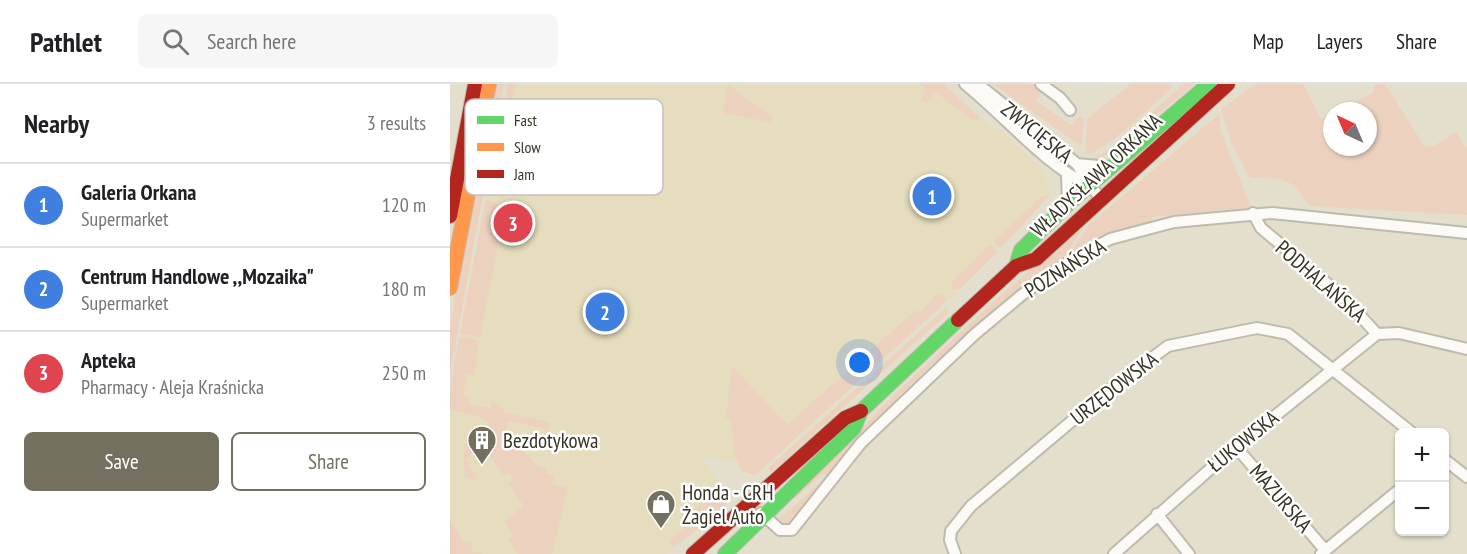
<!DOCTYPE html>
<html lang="en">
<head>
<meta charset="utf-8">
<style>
  :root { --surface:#fff; --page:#f6f6f6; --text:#202124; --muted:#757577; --line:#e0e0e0; --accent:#737060 }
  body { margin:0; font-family:"PT Sans Narrow",sans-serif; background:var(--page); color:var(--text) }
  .controls { position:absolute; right:18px; bottom:18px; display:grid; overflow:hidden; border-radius:9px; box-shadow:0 2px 4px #0004 }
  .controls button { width:54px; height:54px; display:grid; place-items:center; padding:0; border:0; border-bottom:2px solid var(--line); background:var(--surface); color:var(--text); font:30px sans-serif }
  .compass { position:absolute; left:873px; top:18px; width:54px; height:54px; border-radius:50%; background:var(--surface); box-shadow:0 2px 4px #0004; rotate:316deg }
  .you { position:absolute; left:410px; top:279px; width:21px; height:21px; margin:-15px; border:4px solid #fff; border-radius:50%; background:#1a73e8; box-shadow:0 0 0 9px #1a73e833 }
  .badge { display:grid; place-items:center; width:39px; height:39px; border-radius:50%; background:var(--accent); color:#fff; font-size:20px; font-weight:700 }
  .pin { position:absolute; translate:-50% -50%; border:3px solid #fff; box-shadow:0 2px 6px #0006 }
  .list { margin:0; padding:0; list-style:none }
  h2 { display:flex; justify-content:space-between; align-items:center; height:78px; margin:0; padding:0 24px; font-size:26px }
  h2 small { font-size:20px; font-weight:400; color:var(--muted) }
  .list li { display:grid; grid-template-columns:39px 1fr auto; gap:18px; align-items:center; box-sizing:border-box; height:84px; padding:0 24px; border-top:2px solid var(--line) }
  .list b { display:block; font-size:22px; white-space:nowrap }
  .list p { margin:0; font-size:20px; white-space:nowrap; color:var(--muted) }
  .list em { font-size:20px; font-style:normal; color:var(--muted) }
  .actions { display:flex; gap:12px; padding:18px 24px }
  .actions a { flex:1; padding:14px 0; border:2px solid var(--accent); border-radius:9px; text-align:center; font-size:21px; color:var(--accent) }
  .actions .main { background:var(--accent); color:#fff }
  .icon { flex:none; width:33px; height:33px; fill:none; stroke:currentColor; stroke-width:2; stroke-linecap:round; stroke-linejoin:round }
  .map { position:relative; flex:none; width:1017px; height:470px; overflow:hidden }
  header { display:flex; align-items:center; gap:36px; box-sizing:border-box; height:84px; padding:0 30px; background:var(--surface); border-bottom:2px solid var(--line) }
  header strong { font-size:28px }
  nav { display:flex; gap:33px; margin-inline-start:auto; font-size:21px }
  .search { width:420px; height:54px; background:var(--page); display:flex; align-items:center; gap:15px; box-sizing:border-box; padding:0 21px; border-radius:9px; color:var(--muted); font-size:22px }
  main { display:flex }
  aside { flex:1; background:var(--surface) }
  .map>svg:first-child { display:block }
  .built { fill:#e5ddbd }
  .green { fill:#ebd1be }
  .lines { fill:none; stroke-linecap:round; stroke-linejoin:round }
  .street-casing { stroke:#bebbac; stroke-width:14 }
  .fast-casing { stroke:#bebbac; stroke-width:16 }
  .slow-casing { stroke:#bebbac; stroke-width:16 }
  .jam-casing { stroke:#bebbac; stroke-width:16 }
  .street { stroke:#fbfaf7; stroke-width:10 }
  .fast { stroke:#63d668; stroke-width:14 }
  .slow { stroke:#ff974d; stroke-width:14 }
  .jam { stroke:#b3261e; stroke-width:14 }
  .labels { text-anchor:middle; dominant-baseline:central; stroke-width:5; stroke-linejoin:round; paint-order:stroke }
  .street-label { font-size:21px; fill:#373426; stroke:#fff }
  .poi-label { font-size:21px; fill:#373426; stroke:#fff; text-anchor:start }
  .key { fill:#fff; stroke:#c3c2be; stroke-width:1.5 }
  .key-label { font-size:16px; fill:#373426 }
</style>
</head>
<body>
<header>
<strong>Pathlet</strong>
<div class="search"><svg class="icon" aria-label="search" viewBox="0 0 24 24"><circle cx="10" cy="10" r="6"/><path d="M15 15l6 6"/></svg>Search here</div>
<nav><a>Map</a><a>Layers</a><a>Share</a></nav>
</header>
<main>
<aside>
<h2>Nearby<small>3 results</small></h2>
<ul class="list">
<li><span class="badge" style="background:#3f7fe0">1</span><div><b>Galeria Orkana</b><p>Supermarket</p></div><em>120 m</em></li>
<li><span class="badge" style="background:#3f7fe0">2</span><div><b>Centrum Handlowe ,,Mozaika&quot;</b><p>Supermarket</p></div><em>180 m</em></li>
<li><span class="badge" style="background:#e0444e">3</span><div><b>Apteka</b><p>Pharmacy · Aleja Kraśnicka</p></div><em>250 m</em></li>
</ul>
<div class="actions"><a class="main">Save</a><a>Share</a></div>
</aside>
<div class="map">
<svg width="1017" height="470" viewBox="0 0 1017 470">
  <rect width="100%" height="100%" fill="#e3dfcc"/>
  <path class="built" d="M59,0H494L540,43L553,48L594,87L599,112L510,205L305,391L292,387L287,379L252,373L280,416L215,470H0V311Z"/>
  <path class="green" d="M46,0H54L0,289V241Z
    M58,0H65L63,15L72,17L71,25H63L54,68L46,65Z
    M470,0H494L530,34L521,36L486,8L477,19L471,15L475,6Z
    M543,0H583L593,6L586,17L621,41L630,32L634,35L631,62Z
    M681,0H720L722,3C707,18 654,69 636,70L637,35Z
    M734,0H745L659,69L648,75L640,76L660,65Z
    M806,0H853L871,35L882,29V63H918V27H887L923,9L925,0H935L975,63L984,62L1006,48L1017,66V131L860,122C840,91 834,95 800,94L783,62L771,25Z
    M280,2L322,33L321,38L274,29L277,3Z
    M769,30L771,48L801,123L703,133L700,138L672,146L618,171L640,140Z
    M47,70L61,73L54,113L40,110L37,107L44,72Z
    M599,112L551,164L544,157L591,113Z
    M38,116L47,120L44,138L49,139L46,153L49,154L30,253L10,249L35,118Z
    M629,144H633L613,175L567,207L478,284L419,342L378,392L373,389L345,415L344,413L449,306L530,230Z
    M540,161L547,168L510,205H503L502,197Z
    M487,210L492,211L496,216L489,224L305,391L292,387L285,372L281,337L276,334L282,282L337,341L466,226L469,229Z
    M497,223V230L320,389L319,383Z
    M9,253L29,256L24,291L17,290L13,311L20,313L19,320L41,324L42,317L54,325V329L100,338L97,353L94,352L95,345L58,337L55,349L88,382L97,384L96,390L104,392L102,400L118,403L102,470H68L58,455L64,451L54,437L74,422L59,400L64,396L59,389L54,392L36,365L39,338L22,330L0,326V305Z
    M24,343L31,347L28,364L16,376L27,394L24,396L16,393C11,383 15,350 24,343Z
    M372,397L374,398L341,437L336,439L329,436Z
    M273,410L280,416L250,443L254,418L264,411Z
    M252,420L248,445L224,463L219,457L244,435L241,429Z
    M0,436L14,457L22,459L21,467L33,470H0Z"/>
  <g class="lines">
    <g class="street-casing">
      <path id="street" d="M515,0C553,30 597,83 639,101
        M528,0L627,80L639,101L652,115
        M591,0L610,14L620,26
        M627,80L659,83
        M617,91L618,120
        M803,129L811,144L892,212L927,250
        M786,363L875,466
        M994,375L1017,393
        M311,429L330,446H342L411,359L525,250L573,210L619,178L660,155L724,138L822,129L1017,149
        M707,430L739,470
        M505,470L500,456L501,447L521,422L655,309L718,262L807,244L838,250L961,348
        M664,470L775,372L927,250L949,249L1017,265
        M871,470L950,405"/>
    </g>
    <g class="fast-casing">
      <path id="fast" d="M566,182L571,166L618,120L759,0
        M275,470L404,344L411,327L508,236"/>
    </g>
    <g class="slow-casing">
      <path id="slow" d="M0,204L39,0"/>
    </g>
    <g class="jam-casing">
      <path id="jam" d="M0,132L25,0
        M508,236L566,182L586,175L778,0
        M243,470L395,334L411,327"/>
    </g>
    <use href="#street" class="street"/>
    <use href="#fast" class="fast"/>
    <use href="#slow" class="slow"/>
    <use href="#jam" class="jam"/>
  </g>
  <defs>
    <g id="building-pin" transform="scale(1.5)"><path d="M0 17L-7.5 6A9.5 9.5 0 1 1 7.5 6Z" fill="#737060" stroke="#fff"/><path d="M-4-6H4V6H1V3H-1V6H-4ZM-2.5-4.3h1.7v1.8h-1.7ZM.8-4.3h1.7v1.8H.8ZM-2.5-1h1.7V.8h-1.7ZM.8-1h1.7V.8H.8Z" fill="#fff"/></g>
    <g id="shop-pin" transform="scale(1.5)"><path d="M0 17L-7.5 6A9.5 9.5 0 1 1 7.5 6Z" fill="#737060" stroke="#fff"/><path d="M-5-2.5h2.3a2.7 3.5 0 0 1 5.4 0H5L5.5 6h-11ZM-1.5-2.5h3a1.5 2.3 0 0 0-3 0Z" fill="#fff"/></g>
  </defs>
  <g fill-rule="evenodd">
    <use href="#building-pin" x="32" y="356"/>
    <use href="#shop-pin" x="211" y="420"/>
  </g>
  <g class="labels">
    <g class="street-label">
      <text transform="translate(587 48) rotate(39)">ZWYCIĘSKA</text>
      <text transform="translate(646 91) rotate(-43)">WŁADYSŁAWA ORKANA</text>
      <text transform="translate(615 184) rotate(-32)">POZNAŃSKA</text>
      <text transform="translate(871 197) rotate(41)">PODHALAŃSKA</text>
      <text transform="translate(664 304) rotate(-38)">URZĘDOWSKA</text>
      <text transform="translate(793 357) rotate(-39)">ŁUKOWSKA</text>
      <text transform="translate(831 414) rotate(49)">MAZURSKA</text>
    </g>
    <g class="poi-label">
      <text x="53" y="356">Bezdotykowa</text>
      <text x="232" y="408">Honda - CRH<tspan x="232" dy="24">Żagiel Auto</tspan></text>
    </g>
  </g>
  <rect x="15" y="15" width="198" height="96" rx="9" class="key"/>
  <rect x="27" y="32" width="27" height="8" fill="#63d668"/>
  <rect x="27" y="59" width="27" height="8" fill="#ff974d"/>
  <rect x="27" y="86" width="27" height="8" fill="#b3261e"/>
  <g class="key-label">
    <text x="64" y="42">Fast</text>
    <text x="64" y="69">Slow</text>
    <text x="64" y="96">Jam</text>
  </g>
</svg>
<div class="controls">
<button>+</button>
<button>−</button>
</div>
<svg class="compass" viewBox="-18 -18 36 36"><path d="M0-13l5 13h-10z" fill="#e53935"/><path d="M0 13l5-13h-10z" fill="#757577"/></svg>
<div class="you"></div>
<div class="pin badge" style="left:482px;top:112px;background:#3f7fe0">1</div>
<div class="pin badge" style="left:155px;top:228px;background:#3f7fe0">2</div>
<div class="pin badge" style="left:63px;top:139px;background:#e0444e">3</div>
</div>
</main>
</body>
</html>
